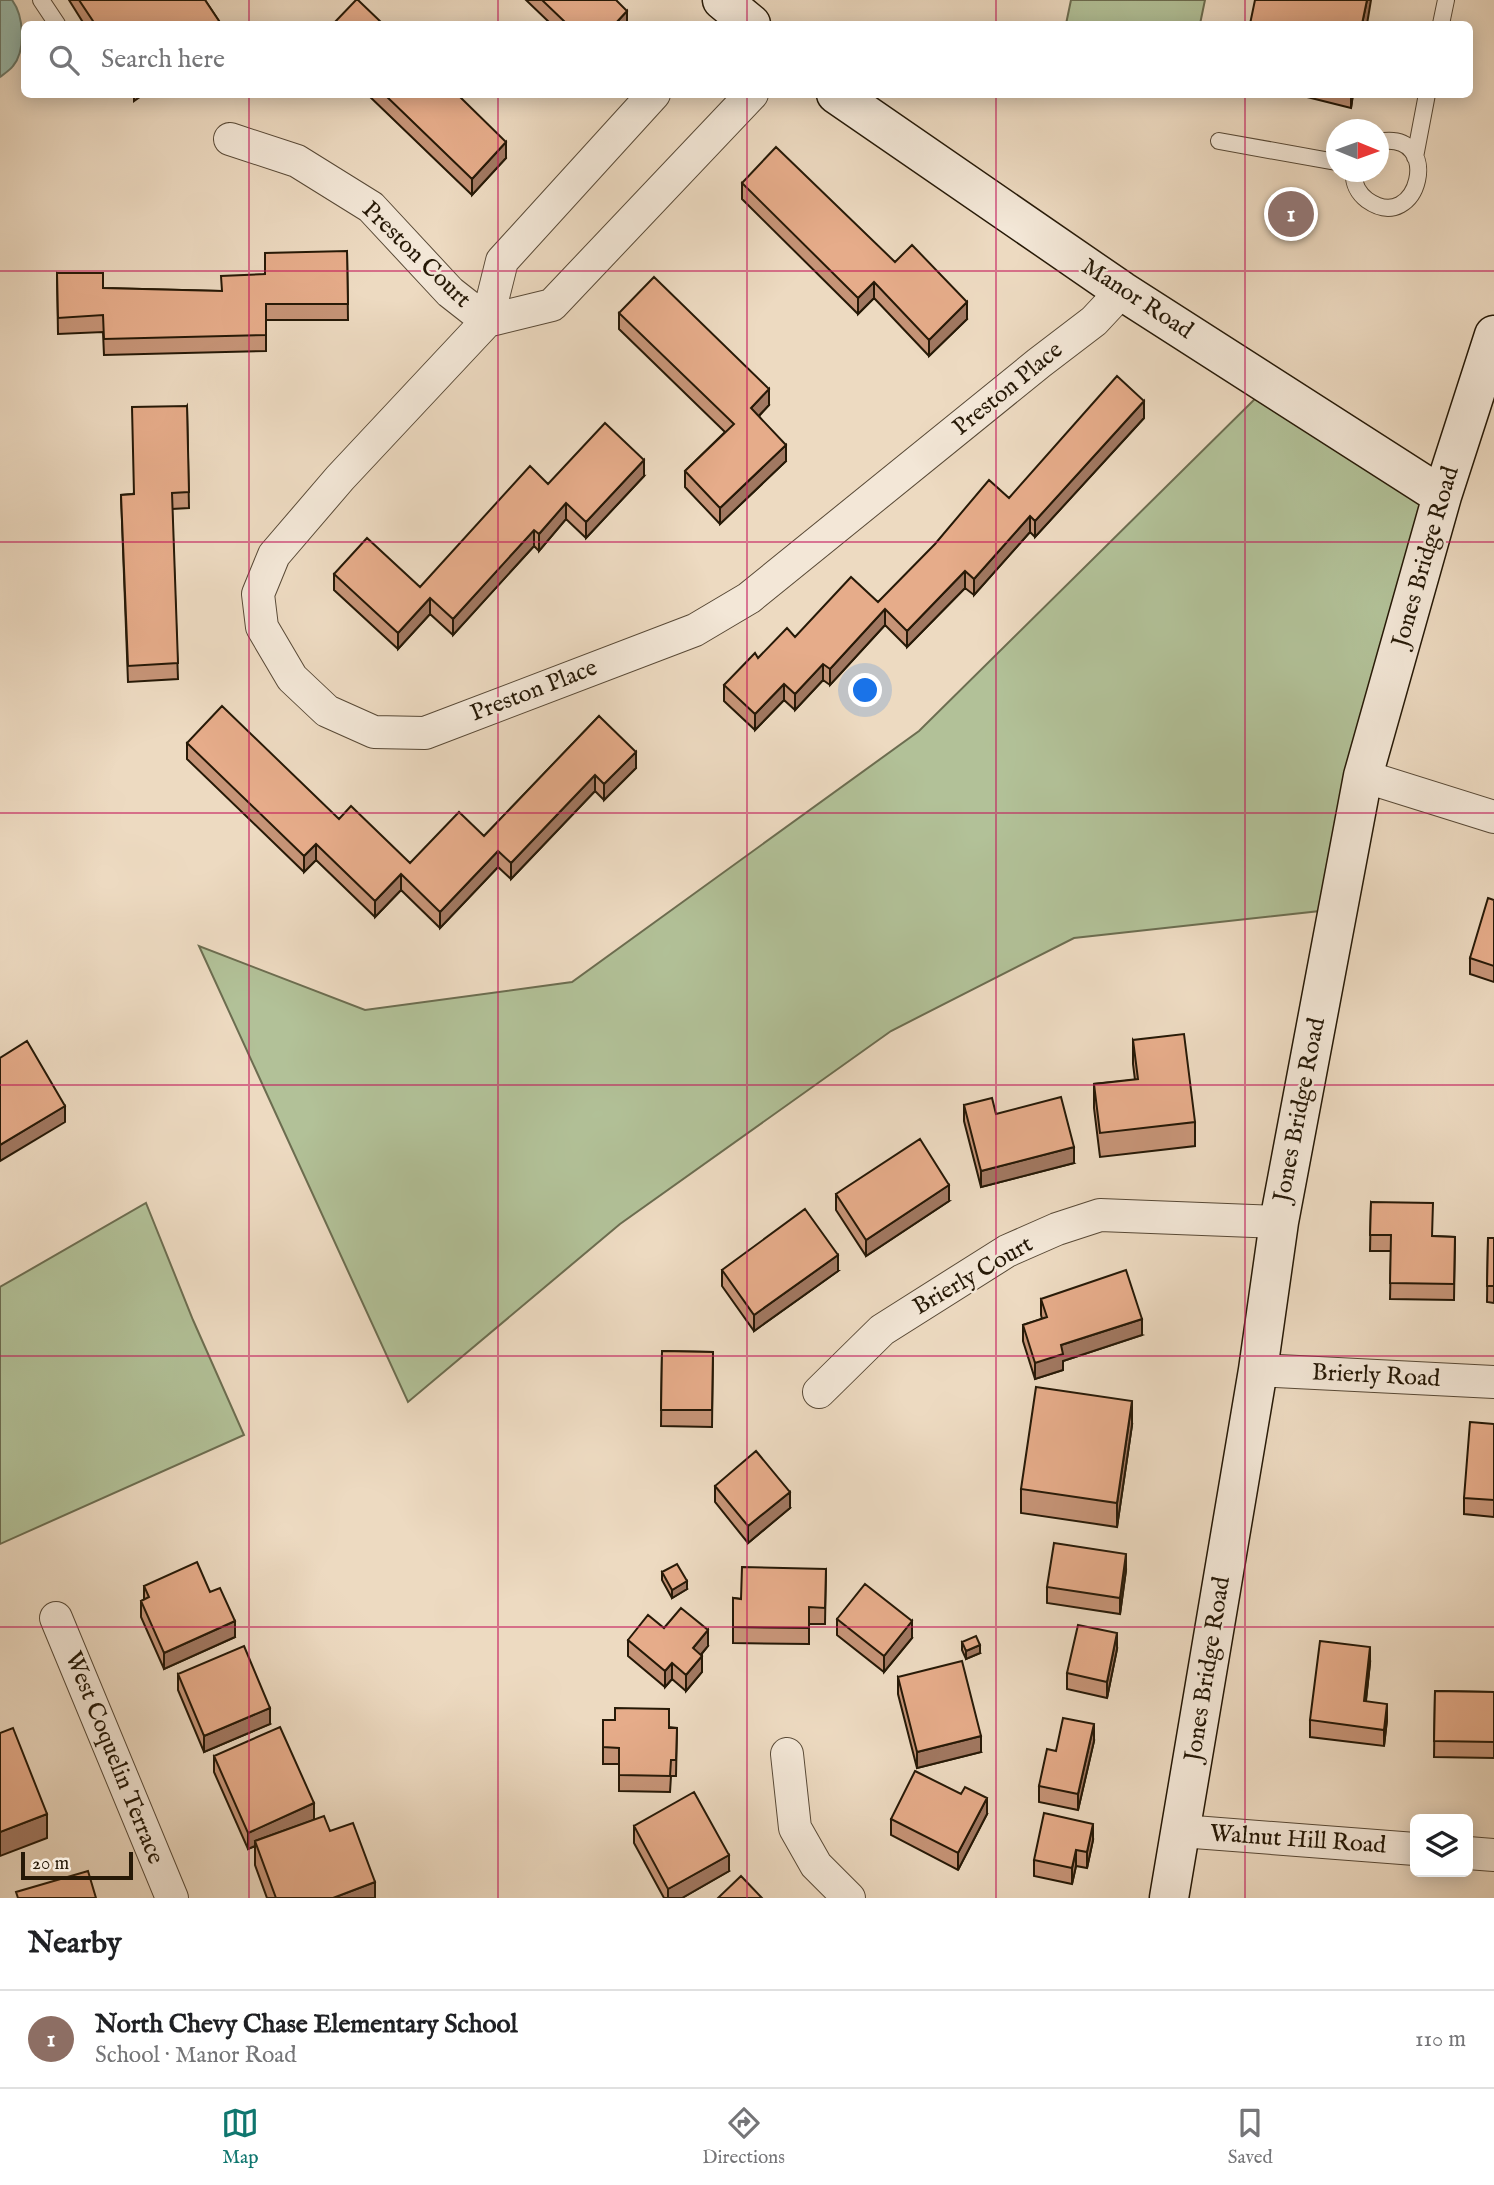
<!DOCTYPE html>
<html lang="en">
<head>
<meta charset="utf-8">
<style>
  :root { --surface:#fff; --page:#f6f6f6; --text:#202124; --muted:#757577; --line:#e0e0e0; --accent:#0f766e }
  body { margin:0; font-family:"IM FELL English",serif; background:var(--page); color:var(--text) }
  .controls { position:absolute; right:21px; bottom:21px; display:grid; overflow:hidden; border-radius:10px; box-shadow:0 4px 18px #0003 }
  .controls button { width:63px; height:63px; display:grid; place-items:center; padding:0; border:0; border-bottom:2px solid var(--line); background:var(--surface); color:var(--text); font:35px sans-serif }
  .compass { position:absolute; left:1326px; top:119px; width:63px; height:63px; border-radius:50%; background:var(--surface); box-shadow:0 4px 18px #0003; rotate:91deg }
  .scale { position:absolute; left:21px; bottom:18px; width:112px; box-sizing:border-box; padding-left:7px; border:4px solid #261907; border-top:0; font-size:19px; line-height:24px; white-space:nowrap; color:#261907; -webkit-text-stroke:5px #f3e7d7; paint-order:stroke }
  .you { position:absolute; left:866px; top:691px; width:24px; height:24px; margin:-18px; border:5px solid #fff; border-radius:50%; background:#1a73e8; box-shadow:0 0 0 10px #1a73e833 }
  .badge { display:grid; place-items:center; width:46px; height:46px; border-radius:50%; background:var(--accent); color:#fff; font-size:23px; font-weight:700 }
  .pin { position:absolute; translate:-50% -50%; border:4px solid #fff; box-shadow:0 2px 7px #0006 }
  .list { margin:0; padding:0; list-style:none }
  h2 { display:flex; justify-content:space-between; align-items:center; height:91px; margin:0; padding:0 28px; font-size:30px }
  h2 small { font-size:23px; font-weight:400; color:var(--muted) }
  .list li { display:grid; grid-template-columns:46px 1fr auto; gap:21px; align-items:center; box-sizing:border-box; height:98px; padding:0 28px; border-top:2px solid var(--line) }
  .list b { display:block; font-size:26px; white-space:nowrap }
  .list p { margin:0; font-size:23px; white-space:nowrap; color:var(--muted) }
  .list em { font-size:23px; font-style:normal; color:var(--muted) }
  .icon { flex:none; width:38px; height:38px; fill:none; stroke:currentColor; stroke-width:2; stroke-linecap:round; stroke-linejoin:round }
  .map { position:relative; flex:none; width:1494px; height:1898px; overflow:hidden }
  .search { position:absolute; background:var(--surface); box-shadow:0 4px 18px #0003; left:21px; right:21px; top:21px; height:77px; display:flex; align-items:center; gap:18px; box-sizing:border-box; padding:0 24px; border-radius:10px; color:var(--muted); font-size:26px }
  .sheet { height:189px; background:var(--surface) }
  nav { display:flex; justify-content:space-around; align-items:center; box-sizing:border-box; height:98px; border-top:2px solid var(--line); background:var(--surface); font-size:19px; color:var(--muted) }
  nav a { display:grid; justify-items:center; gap:4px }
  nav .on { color:var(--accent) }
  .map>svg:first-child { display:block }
  .green { fill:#b2c198; stroke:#6c6d50; stroke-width:2 }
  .water { fill:#9abbac; stroke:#6c7a6a; stroke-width:2 }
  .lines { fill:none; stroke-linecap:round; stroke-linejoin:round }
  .lane-casing { stroke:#584936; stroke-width:18 }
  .street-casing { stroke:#584936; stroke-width:34 }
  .secondary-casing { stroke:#261907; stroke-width:41 }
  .lane { stroke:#f3e7d7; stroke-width:16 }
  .street { stroke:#f3e7d7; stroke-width:32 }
  .secondary { stroke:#f3e7d7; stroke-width:38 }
  .wall { fill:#c69477; stroke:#261907; stroke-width:2 }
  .shaded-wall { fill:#a17861; stroke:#261907; stroke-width:2 }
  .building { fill:#e6ac8a; stroke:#261907; stroke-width:2 }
  .grid { fill:none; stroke:#c2185b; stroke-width:2; stroke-opacity:0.55 }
  .labels { text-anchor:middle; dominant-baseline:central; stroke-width:5; stroke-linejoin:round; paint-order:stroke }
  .street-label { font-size:24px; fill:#261907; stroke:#f3e7d7 }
</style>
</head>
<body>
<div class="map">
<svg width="1494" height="1898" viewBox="0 0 1494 1898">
  <rect width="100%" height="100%" fill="#eddac1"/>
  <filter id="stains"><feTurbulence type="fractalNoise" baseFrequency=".00286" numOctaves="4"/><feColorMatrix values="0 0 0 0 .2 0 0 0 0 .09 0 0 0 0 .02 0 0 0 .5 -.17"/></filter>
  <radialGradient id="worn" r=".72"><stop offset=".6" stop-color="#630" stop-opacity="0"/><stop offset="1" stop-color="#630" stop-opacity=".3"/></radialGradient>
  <path class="green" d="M1071,0H1205L1200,24H1066Z
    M1269,385L1442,496L1338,909L1074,938L891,1031L620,1224L408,1402L199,946L365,1010L572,982L919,731Z
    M146,1203L193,1320L244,1435L0,1544V1287Z"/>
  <path class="water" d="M0,0H12C24,16 26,50 13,66C10,70 4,74 0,77Z"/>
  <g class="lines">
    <g class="lane-casing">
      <path id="lane" d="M41,0L57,24
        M1441,24L1446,0
        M1219,141L1336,162
        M1415,157L1427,94
        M1354,172C1353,183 1358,193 1367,200C1419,237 1445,129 1378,142"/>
    </g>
    <g class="street-casing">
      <path id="street" d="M654,94L502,261L487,321L340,478L274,555L258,594L262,627L292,678L327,711L374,732L425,733L695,630L749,598L1039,363L1094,321L1122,291
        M230,139L297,161L371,207L450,292L487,321
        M487,321L552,305L752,94
        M1363,776L1494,817
        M1258,1370L1494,1382
        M819,1392L882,1330L1007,1251L1057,1229L1100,1215L1279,1222
        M56,1618L172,1898
        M787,1754L795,1828L816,1865L849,1898
        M1181,1831L1415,1849
        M1468,1853L1494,1855"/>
    </g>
    <g class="secondary-casing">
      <path id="secondary" d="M722,0L751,24
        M836,94L1122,291L1442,496
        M1169,1898L1258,1370L1279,1222L1363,776L1442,496L1494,335"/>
    </g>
    <use href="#lane" class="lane"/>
    <use href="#street" class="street"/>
    <use href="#secondary" class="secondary"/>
  </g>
  <path class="wall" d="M69,0H205L221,24H84Z
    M526,0H616L627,24H551Z
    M367,94H457L506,158L472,195Z
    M1295,94H1353L1351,108Z
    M742,183L895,262L967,319L929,356L874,298L858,314L742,199Z
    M347,251L348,320H266V351L104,355L103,332L58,334L57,273L103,288L221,291L265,274Z
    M619,313L769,405L759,416L786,461L720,524L685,487V471L725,432L619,329Z
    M187,406L189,508L172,509L178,679L128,682L121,495L133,494Z
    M1144,418L1035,537L1030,532L974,595L965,588L907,647L885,625L830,685L823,680L795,710L784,700L755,730L724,701V685L758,658L795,637L878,602L1009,498Z
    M644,476L586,538L566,519L539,551L534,546L453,635L430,614L398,649L334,590V574L420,587L548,484Z
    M599,716L636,768L604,800L595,791L511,879L498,867L440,928L401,890L375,917L316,860L304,872L187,759V743L339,819L410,863L484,836Z
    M1494,900V982L1470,974V958Z
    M1133,1040L1195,1122V1146L1100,1157L1094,1108V1084L1135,1080L1133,1064Z
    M964,1105L996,1114L1074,1163L981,1187L964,1121Z
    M836,1194L949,1201L866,1256L836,1210Z
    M1371,1202L1432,1236L1455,1237L1454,1300L1390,1299L1391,1251H1370Z
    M1488,1238H1494V1303L1487,1302Z
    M722,1270L838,1271L754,1331L722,1286Z
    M1041,1299L1142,1335L1063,1361V1370L1035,1379L1023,1341V1325L1042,1319L1041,1315Z
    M662,1351L713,1352L712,1427L661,1426Z
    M1494,1424V1517L1464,1514V1498Z
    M1132,1425L1117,1527L1021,1513V1489Z
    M715,1486L790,1508L748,1543L715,1502Z
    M826,1569L825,1624H809V1644L733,1643V1598L741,1599Z
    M1126,1570L1120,1614L1047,1603V1587Z
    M662,1572L687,1589L672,1598L662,1580Z
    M144,1586L210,1592L235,1637L164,1669L141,1617V1601L144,1600Z
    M837,1619L912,1638L884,1672L837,1635Z
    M664,1628L708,1646L701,1655L702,1672L686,1691L672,1679L665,1687L628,1656V1640Z
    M962,1642L980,1653L966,1659L962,1650Z
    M1117,1649L1107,1698L1067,1689V1673Z
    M1370,1663L1366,1701L1387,1720L1384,1746L1310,1737V1720Z
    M178,1674L270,1724L204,1752L178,1690Z
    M898,1677L981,1752L917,1768L898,1694Z
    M1435,1691L1494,1692V1758L1434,1757Z
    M603,1720L677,1728L676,1776H671L670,1792L619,1791V1764H603Z
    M1094,1741L1078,1810L1039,1802V1786L1056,1751Z
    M214,1756L314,1820L330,1831L375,1898H267L255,1865V1846L248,1849L214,1772Z
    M987,1814L958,1870L891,1835V1819Z
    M634,1826L729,1871L682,1898H664L634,1843Z
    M1093,1840L1087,1868L1076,1866L1072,1884L1034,1876V1860Z"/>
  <path class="shaded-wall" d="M1367,0H1371L1367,24H1362Z
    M627,11V24H615Z
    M134,94H144L134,101Z
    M1351,94H1353L1351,108Z
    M506,142V158L472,195V179Z
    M874,282V298L858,314V298Z
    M967,302V319L929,356V340Z
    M769,389V405L751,424V408Z
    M1144,401V418L1035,537V521Z
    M786,445V461L720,524V508Z
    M644,460V476L586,538V522Z
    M566,503V519L539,551V534Z
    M1030,516V532L974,595V579Z
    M534,530V546L453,635V619Z
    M965,571V588L907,647V631Z
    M430,598V614L398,649V633Z
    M885,609V625L830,685V669Z
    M823,664V680L795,710V694Z
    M784,684V700L755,730V714Z
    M636,752V768L604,800V784Z
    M595,775V791L511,879V863Z
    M316,844V860L304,872V856Z
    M498,851V867L440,928V912Z
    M401,874V890L375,917V901Z
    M65,1106V1122L0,1161V1145Z
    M1074,1147V1163L981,1187V1171Z
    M949,1185V1201L866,1256V1240Z
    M838,1255V1271L754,1331V1315Z
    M1142,1319V1335L1063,1361V1370L1035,1379V1363L1061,1345Z
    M1132,1401V1425L1117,1527V1503Z
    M790,1492V1508L748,1543V1526Z
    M1126,1554V1570L1120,1614V1598Z
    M687,1581V1589L672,1598V1590Z
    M235,1621V1637L164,1669V1653Z
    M912,1621V1638L884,1672V1656Z
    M708,1630V1646L693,1664V1648Z
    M1117,1633V1649L1107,1698V1682Z
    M980,1645V1653L966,1659V1651Z
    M1370,1647V1663L1364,1717V1701Z
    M702,1656V1672L686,1691V1675Z
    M672,1663V1679L665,1687V1671Z
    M1387,1704V1720L1384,1746V1730Z
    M270,1708V1724L204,1752V1736Z
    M1094,1724V1741L1078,1810V1794Z
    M981,1736V1752L917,1768V1752Z
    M987,1798V1814L958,1870V1853Z
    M314,1803V1820L255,1841V1846L248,1849V1833Z
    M47,1814V1838L0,1856V1832Z
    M1093,1824V1840L1087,1868V1852Z
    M1076,1850V1866L1072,1884V1868Z
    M729,1855V1871L682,1898H668V1889Z
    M375,1882V1898H333Z"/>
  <path class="building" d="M79,0H205L221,24H95Z
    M356,0H358L383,24H333Z
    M542,0H616L627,11L615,24H567Z
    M1255,0H1367L1362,24H1250Z
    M384,94H457L506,142L472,179Z
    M776,147L895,262L912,245L967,302L929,340L874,282L858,298L742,183Z
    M347,251L348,304H266V335L104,339L103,315L58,318L57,273H103V288L222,291L221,276L265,274V253Z
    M654,277L769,389L751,408L786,445L720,508L685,471L734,424L619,313Z
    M1117,376L1144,401L1035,521L1030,516L974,579L965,571L907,631L885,609L830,669L823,664L795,694L784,684L755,714L724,685L755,653L758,658L787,628L795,637L851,577L878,602L935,544L989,480L1009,498Z
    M187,406L189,492L172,493L178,663L128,666L121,495L134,494L132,407Z
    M605,423L644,460L586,522L566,503L539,534L534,530L453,619L430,598L398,633L334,574L367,538L420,587L530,466L548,484Z
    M222,706L339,819L351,806L410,863L459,812L484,836L599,716L636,752L604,784L595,775L511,863L498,851L440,912L401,874L375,901L316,844L304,856L187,743Z
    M1488,898L1494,900V966L1470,958Z
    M1184,1034L1195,1122L1100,1133L1094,1084L1138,1079L1133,1040Z
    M27,1041L65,1106L0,1145V1058Z
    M1061,1097L1074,1147L981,1171L964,1105L992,1098L996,1114Z
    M920,1139L949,1185L866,1240L836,1194Z
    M1371,1202L1433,1203L1432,1236L1455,1237L1454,1284L1390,1283L1391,1235H1370Z
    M805,1209L838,1255L754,1315L722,1270Z
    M1488,1238H1494V1286H1487Z
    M1126,1270L1142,1319L1061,1345L1063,1354L1035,1363L1023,1325L1047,1317L1041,1299Z
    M662,1351L713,1352L712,1410H661Z
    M1036,1387L1132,1401L1117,1503L1021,1489Z
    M1470,1422L1494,1424V1500L1464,1498Z
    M756,1451L790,1492L748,1526L715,1486Z
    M1054,1543L1126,1554L1120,1598L1047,1587Z
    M197,1562L210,1592L220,1588L235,1621L164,1653L141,1601L149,1597L144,1586Z
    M677,1564L687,1581L672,1590L662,1572Z
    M742,1567L826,1569L825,1608L809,1607V1628L733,1627V1598L741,1599Z
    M865,1584L912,1621L884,1656L837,1619Z
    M681,1608L708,1630L693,1648L702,1656L686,1675L672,1663L665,1671L628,1640L648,1615L664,1628Z
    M1078,1625L1117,1633L1107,1682L1067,1673Z
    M976,1636L980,1645L966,1651L962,1642Z
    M1320,1641L1370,1647L1364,1701L1387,1704L1384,1730L1310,1720Z
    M244,1646L270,1708L204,1736L178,1674Z
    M962,1661L981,1736L917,1752L898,1677Z
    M1435,1691L1494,1692V1742L1434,1741Z
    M615,1708L669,1709V1728H677L676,1760H671L670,1776L619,1775V1748L603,1747V1720H615Z
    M1063,1718L1094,1724L1078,1794L1039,1786L1047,1749L1056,1751Z
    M280,1727L314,1803L248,1833L214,1756Z
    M13,1728L47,1814L0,1832V1733Z
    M915,1771L961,1794L965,1787L987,1798L958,1853L891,1819Z
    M694,1792L729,1855L668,1889L634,1826Z
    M1044,1813L1093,1824L1087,1852L1076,1850L1072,1868L1034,1860Z
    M324,1816L330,1831L353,1823L375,1882L333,1898H276L255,1841Z
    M88,1871L96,1898H18L16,1892Z
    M741,1876L762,1898H718Z"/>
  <path class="grid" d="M249,0V24M498,0V24M747,0V24M996,0V24M1245,0V24M249,94V1898M498,94V1898M747,94V1898M996,94V1898M1245,94V1898M0,271H1494M0,542H1494M0,813H1494M0,1085H1494M0,1356H1494M0,1627H1494"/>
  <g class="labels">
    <g class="street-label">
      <text transform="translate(416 255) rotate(44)">Preston Court</text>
      <text transform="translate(1137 299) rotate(33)">Manor Road</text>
      <text transform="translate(1008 389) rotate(-39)">Preston Place</text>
      <text transform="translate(1426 557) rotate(-74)">Jones Bridge Road</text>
      <text transform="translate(534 691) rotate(-21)">Preston Place</text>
      <text transform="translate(1300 1110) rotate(-79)">Jones Bridge Road</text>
      <text transform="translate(973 1276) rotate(-30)">Brierly Court</text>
      <text transform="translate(1376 1376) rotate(3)">Brierly Road</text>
      <text transform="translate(1208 1669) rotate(-81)">Jones Bridge Road</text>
      <text transform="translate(114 1758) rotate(68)">West Coquelin Terrace</text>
      <text transform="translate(1298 1840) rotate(4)">Walnut Hill Road</text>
    </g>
  </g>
  <rect width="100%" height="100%" filter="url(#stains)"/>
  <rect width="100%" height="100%" fill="url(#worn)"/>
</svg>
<div class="controls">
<button><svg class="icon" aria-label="layers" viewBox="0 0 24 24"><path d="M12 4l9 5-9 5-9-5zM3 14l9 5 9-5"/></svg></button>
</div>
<svg class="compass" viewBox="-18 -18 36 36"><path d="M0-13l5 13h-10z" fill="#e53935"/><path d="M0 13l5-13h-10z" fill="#757577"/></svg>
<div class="scale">20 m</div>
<div class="you"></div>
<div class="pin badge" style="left:1291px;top:214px;background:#8d6e63">1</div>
<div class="search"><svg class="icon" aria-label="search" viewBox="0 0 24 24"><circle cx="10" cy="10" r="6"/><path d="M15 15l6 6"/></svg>Search here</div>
</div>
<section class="sheet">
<h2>Nearby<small></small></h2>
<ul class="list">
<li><span class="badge" style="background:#8d6e63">1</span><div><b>North Chevy Chase Elementary School</b><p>School · Manor Road</p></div><em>110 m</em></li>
</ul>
</section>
<nav>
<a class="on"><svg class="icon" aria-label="map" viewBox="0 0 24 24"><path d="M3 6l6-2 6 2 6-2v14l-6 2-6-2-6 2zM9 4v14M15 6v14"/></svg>Map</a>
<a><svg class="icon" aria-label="directions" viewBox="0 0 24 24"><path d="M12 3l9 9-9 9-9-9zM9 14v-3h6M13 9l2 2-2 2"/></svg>Directions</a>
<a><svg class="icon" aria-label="saved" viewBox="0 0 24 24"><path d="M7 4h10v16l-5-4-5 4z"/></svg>Saved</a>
</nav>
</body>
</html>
